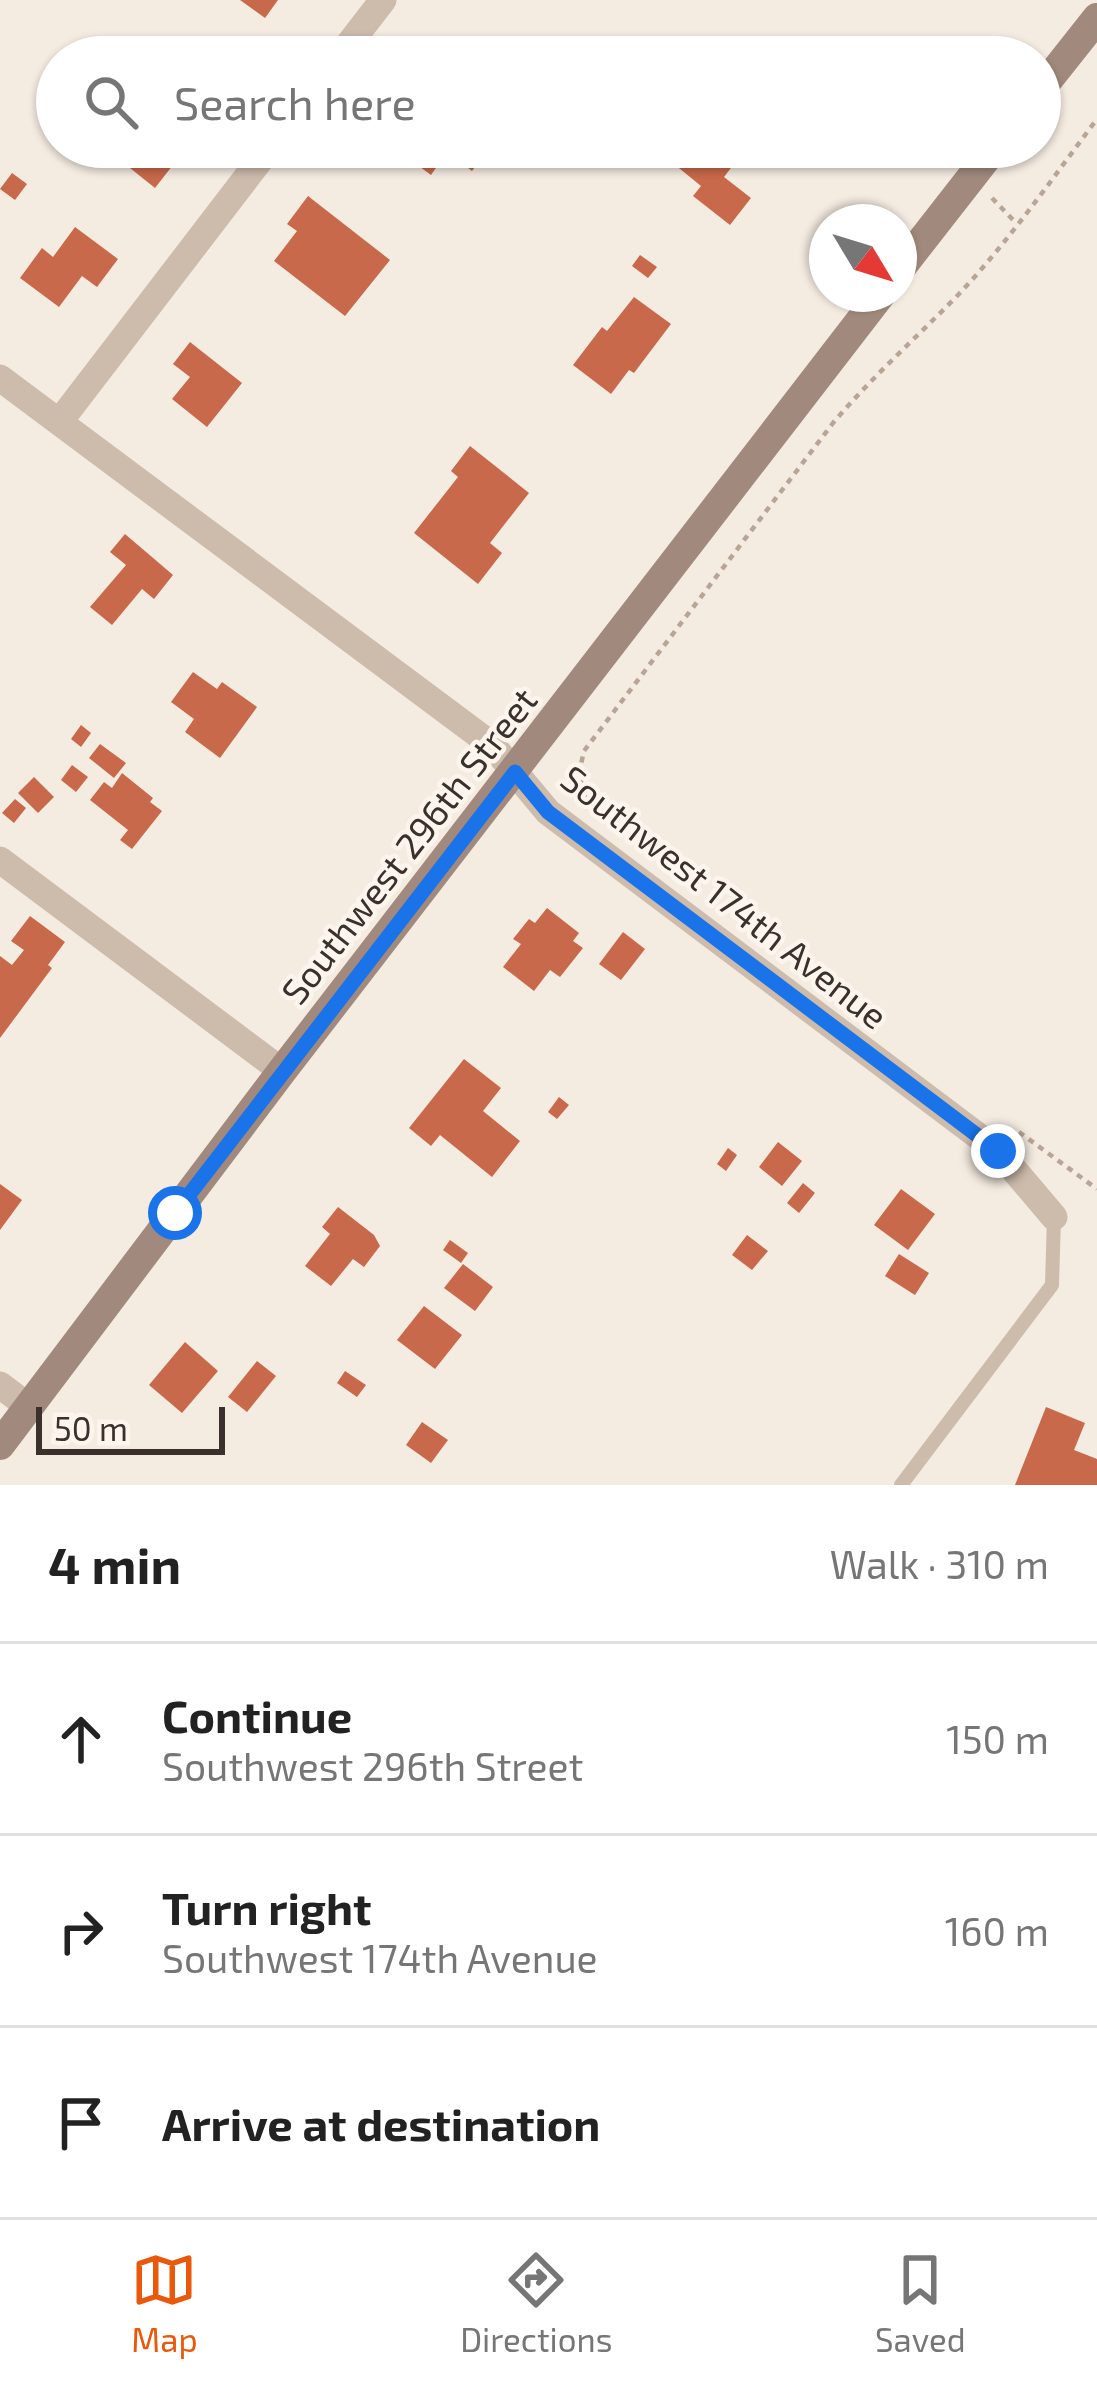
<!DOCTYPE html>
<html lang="en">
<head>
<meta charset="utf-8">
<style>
  :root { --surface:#fff; --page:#f2f2f2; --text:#222; --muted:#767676; --line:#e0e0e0; --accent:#ea580c }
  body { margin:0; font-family:"Exo 2",sans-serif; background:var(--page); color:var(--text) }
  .compass { position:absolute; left:809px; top:204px; width:108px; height:108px; border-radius:50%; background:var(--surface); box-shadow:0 3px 9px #0004; rotate:128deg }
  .scale { position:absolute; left:36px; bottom:30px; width:189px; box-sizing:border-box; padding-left:12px; border:6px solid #3b302b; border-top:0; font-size:33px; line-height:42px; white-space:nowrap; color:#3b302b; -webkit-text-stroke:9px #fbf5ee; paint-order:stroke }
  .stop { position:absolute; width:36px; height:36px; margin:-27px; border:9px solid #1a73e8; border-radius:50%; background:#fff }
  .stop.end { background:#1a73e8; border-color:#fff; box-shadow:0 3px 12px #0008 }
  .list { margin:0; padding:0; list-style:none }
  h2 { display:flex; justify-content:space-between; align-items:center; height:156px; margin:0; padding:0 48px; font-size:51px }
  h2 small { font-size:39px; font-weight:400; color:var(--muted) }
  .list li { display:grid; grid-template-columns:78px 1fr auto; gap:36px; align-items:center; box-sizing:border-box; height:192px; padding:0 48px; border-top:3px solid var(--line) }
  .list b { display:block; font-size:45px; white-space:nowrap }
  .list p { margin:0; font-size:39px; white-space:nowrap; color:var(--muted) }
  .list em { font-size:39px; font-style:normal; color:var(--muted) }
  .icon { flex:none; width:66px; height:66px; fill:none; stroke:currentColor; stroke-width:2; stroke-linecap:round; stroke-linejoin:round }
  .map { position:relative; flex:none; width:1097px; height:1485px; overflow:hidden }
  .search { position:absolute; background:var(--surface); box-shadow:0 3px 9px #0004; left:36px; right:36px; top:36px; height:132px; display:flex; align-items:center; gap:30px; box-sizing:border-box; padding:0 42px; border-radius:66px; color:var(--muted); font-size:45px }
  .sheet { height:732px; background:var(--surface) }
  nav { display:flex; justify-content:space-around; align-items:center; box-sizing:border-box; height:168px; border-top:3px solid var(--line); background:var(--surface); font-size:33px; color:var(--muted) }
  nav a { display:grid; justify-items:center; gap:6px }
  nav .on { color:var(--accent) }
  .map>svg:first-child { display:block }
  .building { fill:#c8694b }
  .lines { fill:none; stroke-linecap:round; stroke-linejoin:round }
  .path { stroke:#b9a596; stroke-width:4.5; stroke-dasharray:6 6; stroke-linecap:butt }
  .lane { stroke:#cdbbac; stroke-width:14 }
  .street { stroke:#cdbbac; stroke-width:27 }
  .secondary { stroke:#a18a7d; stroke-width:30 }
  .route { stroke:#1a73e8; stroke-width:15 }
  .labels { text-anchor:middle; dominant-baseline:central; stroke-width:9; stroke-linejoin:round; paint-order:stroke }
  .street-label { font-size:36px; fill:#3b302b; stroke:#fbf5ee }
</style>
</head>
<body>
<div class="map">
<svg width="1097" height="1485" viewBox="0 0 1097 1485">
  <rect width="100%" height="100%" fill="#f4ebe1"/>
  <path class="building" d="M240,0H278L265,18Z
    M131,147H187L155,188L120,160Z
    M393,147H490L472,171L447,152L431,175Z
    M665,147H747L724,177L751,198L730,225L693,196L701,186L674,164L679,158Z
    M12,173L27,184L15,200L0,189Z
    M308,196L390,260L345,316L274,261L297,231L287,224Z
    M75,227L118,259L97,287L82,276L59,307L20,278L42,248L53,257Z
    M640,255L657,267L648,278L632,266Z
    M634,297L671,324L634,373L629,370L611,394L573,365L602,327L607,331Z
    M190,342L242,383L207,427L172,399L190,377L173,364Z
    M470,446L529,493L490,543L502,553L478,584L414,533L458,477L451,471Z
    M125,534L173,575L154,599L142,589L112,625L90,607L126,565L110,552Z
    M193,672L217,689L222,682L257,707L220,758L185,732L194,719L171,702Z
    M81,725L91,733L81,747L71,739Z
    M100,744L126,763L114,778L89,758Z
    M72,765L88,777L76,792L61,780Z
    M122,773L153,798L150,802L162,811L132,849L120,840L128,830L90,800L104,782L112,788Z
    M34,777L54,797L38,813L18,793Z
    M15,799L26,808L14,823L2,813Z
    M547,908L579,933L573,941L583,948L560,977L550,970L534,991L503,967L521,944L513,939L529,919L535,923Z
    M30,916L65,942L48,965L52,968L0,1038V956L12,965L24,950L11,941Z
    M623,932L645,949L621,980L599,964Z
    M464,1059L501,1088L483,1111L520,1141L492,1177L440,1135L431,1146L409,1128Z
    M559,1097L569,1105L557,1119L548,1112Z
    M778,1142L802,1161L782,1186L759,1167Z
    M728,1148L737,1155L726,1171L717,1164Z
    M803,1183L815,1193L799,1213L787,1203Z
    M0,1184L22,1200L0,1230Z
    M901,1189L935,1214L908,1250L874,1225Z
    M338,1207L374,1235L380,1246L364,1267L353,1259L331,1286L305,1266L330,1234L322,1227Z
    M747,1235L768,1251L752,1270L732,1255Z
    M450,1240L468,1253L461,1263L443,1250Z
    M899,1254L929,1273L915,1295L885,1276Z
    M463,1264L493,1287L475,1311L444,1288Z
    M424,1306L462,1335L435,1369L397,1340Z
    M185,1342L218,1371L182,1413L149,1385Z
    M257,1361L276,1376L247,1412L228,1397Z
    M345,1371L366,1385L357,1397L337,1383Z
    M1046,1407L1085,1423L1074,1450L1097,1459V1485H1015Z
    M422,1422L448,1440L431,1463L406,1445Z"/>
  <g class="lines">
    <path class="path" d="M992,198L1017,224
      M588,809L579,773L584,751L833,423C872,377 916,338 958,295C1009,241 1052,179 1097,119
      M1019,1132L1097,1189"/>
    <path class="lane" d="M901,1485L1052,1285L1054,1217"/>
    <path class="street" d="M339,57L383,0
      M0,378L492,745L548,812L998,1151L1054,1217
      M60,421L270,147
      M0,860L282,1071
      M0,1385L29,1407"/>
    <path class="secondary" d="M1040,90L1097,18
      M899,270L995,147
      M0,1445L282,1071L881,294"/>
  </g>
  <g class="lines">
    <path class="route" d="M175,1213L515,772L548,812L998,1151"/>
  </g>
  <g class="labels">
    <g class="street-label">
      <text transform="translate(408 845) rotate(-52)">Southwest 296th Street</text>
      <text transform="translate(725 896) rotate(38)">Southwest 174th Avenue</text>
    </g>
  </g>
</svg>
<svg class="compass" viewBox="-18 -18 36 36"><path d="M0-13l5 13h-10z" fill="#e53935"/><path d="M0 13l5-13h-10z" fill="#767676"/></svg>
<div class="scale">50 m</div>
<div class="stop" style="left:175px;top:1213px"></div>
<div class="stop end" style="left:998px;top:1151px"></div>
<div class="search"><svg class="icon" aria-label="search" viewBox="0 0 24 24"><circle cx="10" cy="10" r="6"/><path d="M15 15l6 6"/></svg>Search here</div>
</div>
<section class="sheet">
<h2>4 min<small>Walk · 310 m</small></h2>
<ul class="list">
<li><svg class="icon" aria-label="ahead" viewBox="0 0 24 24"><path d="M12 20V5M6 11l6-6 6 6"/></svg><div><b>Continue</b><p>Southwest 296th Street</p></div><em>150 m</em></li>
<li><svg class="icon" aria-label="right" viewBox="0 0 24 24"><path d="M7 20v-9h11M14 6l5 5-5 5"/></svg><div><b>Turn right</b><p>Southwest 174th Avenue</p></div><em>160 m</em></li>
<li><svg class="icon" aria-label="arrive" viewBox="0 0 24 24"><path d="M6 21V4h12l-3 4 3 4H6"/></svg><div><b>Arrive at destination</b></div></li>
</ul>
</section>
<nav>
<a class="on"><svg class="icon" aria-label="map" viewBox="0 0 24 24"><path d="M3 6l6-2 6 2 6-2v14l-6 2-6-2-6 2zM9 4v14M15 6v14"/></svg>Map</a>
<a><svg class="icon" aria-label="directions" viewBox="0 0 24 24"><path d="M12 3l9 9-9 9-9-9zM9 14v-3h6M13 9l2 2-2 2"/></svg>Directions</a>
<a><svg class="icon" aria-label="saved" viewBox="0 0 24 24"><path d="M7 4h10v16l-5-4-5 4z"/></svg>Saved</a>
</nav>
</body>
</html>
